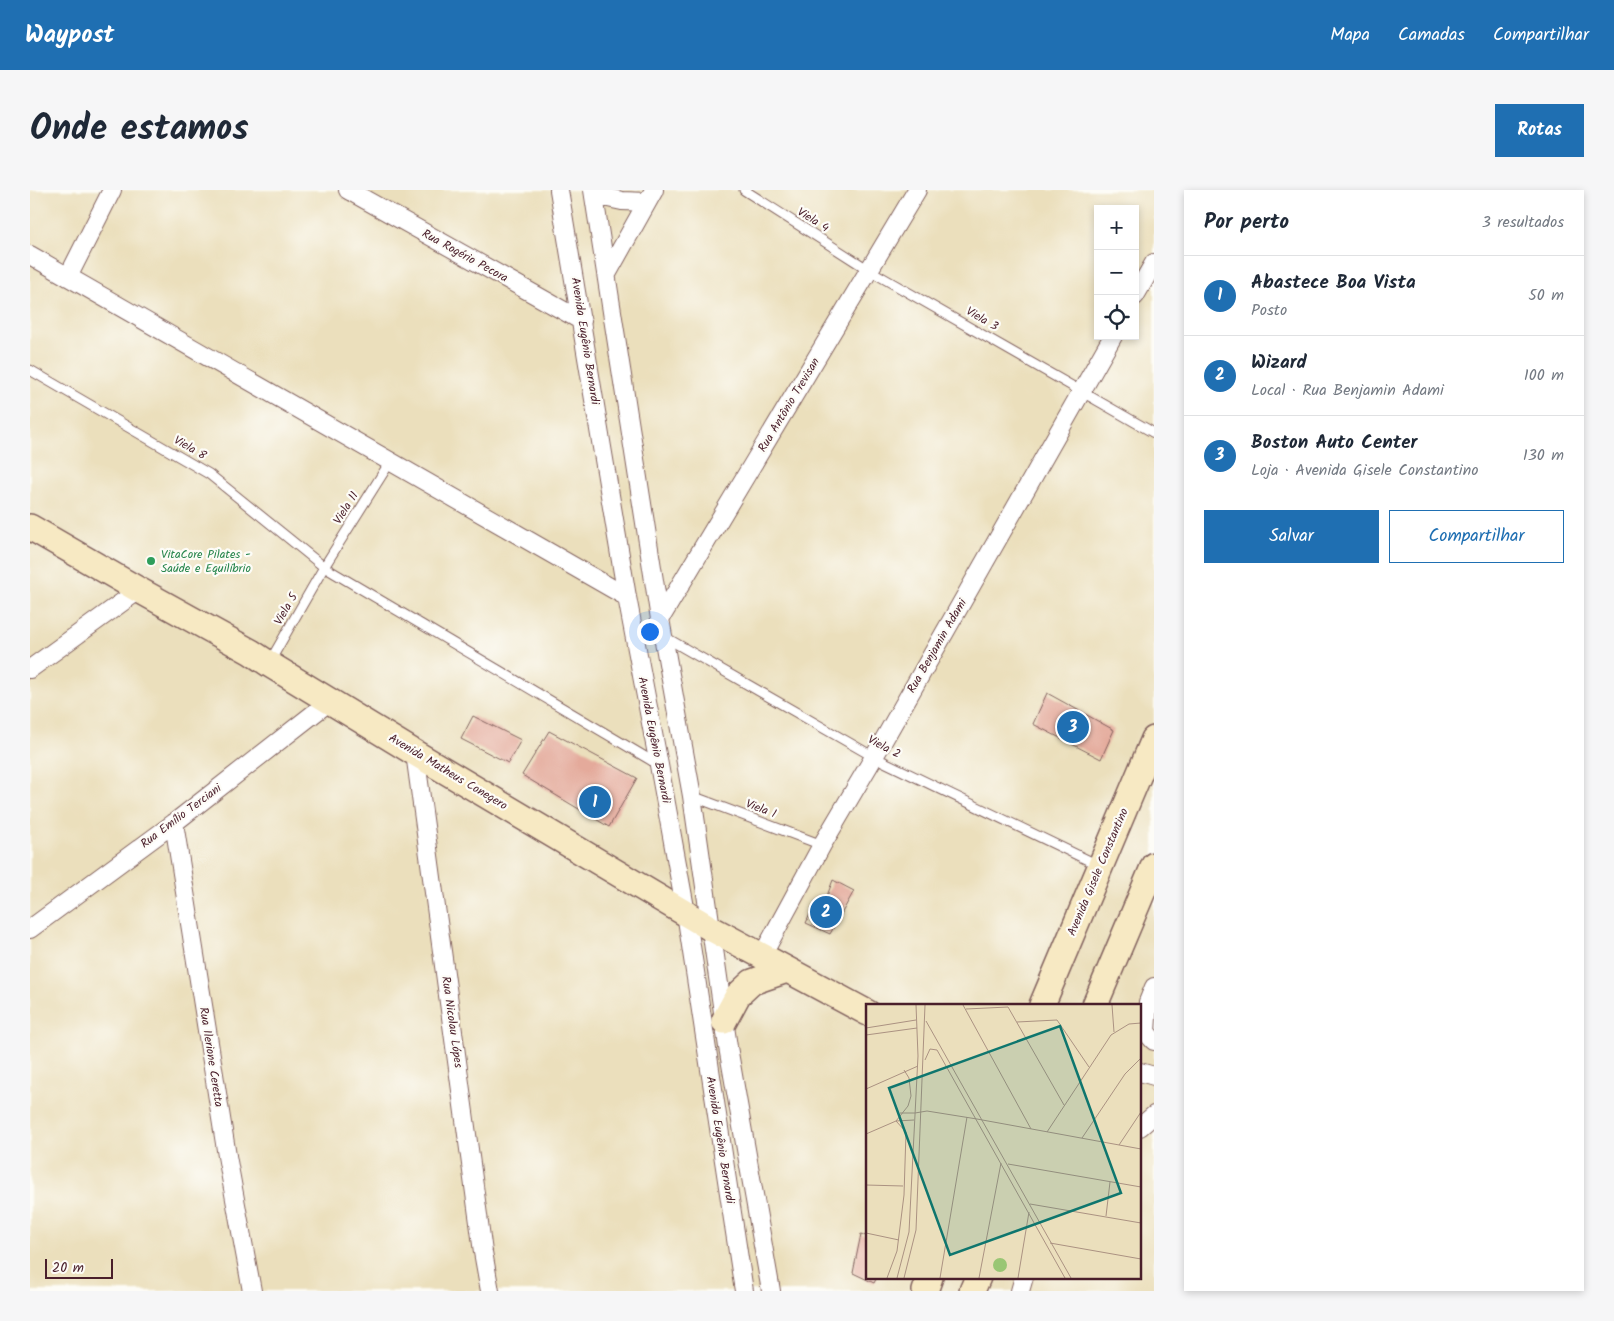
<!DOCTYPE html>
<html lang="pt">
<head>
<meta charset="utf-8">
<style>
  :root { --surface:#fff; --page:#f6f6f7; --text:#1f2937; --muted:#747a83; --line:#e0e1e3; --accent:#1f6fb2 }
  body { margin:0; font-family:Kalam,sans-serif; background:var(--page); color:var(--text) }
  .controls { position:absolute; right:15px; top:15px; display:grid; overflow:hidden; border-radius:0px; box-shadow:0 2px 8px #0003 }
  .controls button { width:45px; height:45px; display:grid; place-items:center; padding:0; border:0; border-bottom:1px solid var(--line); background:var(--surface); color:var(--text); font:25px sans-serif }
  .scale { position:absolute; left:15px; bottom:12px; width:68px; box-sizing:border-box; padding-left:5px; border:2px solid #4a1f2b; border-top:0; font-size:14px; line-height:18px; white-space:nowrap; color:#4a1f2b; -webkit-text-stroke:4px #fdfcf7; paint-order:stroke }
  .you { position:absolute; left:619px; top:441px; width:18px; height:18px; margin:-12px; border:4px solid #fff; border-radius:50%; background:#1a73e8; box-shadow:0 0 0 8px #1a73e833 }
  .badge { display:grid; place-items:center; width:32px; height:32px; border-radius:50%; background:var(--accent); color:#fff; font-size:16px; font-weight:700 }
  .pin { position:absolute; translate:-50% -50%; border:2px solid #fff; box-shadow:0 1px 5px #0006 }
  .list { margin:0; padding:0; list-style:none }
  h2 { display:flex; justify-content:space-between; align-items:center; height:65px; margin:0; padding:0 20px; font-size:21px }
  h2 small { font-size:16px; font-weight:400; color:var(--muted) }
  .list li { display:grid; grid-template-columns:32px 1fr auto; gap:15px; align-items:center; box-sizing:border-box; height:80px; padding:0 20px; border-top:1px solid var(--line) }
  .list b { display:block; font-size:19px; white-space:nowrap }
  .list p { margin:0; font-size:16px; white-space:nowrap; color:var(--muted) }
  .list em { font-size:16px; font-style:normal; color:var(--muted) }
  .actions { display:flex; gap:10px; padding:15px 20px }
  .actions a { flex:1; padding:11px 0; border:1px solid var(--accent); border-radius:0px; text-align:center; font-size:18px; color:var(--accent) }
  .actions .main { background:var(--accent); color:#fff }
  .icon { flex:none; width:28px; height:28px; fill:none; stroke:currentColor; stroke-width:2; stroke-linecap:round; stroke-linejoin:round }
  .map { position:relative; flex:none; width:1124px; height:1101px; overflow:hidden; border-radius:0px }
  header { display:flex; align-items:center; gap:30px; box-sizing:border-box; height:70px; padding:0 25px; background:var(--accent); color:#fff }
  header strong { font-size:24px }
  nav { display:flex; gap:28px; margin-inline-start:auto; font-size:18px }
  .intro { display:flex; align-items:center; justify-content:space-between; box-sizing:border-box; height:120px; padding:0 30px }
  h1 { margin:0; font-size:35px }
  .button { padding:12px 22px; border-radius:0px; background:var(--accent); color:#fff; font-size:18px; font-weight:700 }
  main { display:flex; gap:30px; padding:0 30px }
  aside { flex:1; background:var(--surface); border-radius:0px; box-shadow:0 2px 8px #0003 }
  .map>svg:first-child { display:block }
  .building { fill:#e4aa9b }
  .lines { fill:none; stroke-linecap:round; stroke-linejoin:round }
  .lane-casing { stroke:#82625e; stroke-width:11 }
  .street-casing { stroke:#82625e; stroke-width:20 }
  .secondary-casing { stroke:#82625e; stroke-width:28 }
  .lane { stroke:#fff; stroke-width:9 }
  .street { stroke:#fff; stroke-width:18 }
  .secondary { stroke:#f7e9c3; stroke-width:25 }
  .leisure-dot { fill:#2e9e5b; stroke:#fdfcf7; stroke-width:2 }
  .labels { text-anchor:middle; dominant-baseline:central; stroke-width:4.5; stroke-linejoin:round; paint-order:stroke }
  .street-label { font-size:12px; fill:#4a1f2b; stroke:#fdfcf7 }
  .leisure-label { font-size:12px; fill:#27864d; stroke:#fdfcf7; text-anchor:start }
  .inset-road { fill:none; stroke:#ab9282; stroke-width:1 }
  .view { fill:#0f766e; fill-opacity:0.15; stroke:#0f766e; stroke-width:2.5 }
  .inset-edge { fill:none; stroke:#4a1f2b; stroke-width:2.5 }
</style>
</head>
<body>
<header>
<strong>Waypost</strong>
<nav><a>Mapa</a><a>Camadas</a><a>Compartilhar</a></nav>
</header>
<div class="intro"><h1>Onde estamos</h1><a class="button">Rotas</a></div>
<main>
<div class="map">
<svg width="1124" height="1101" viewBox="0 0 1124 1101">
  <rect width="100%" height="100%" fill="#fdfcf7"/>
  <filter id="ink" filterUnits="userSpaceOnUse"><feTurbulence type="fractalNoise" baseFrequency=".02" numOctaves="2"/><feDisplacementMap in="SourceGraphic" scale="10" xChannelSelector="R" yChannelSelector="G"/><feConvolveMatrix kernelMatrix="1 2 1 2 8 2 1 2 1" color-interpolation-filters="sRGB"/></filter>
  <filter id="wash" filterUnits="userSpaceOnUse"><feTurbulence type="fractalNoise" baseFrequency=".0096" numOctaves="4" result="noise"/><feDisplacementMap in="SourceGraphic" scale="20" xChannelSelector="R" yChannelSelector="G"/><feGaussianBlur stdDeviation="1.12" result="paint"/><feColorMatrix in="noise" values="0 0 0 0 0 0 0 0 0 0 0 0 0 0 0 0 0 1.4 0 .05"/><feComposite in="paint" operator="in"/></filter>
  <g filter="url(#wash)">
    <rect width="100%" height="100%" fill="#ebdfbc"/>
    <g id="blocks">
      <path class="building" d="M1017,503L1084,540L1071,569L1003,534Z
        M443,526L491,550L478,573L431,549Z
        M519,541L607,588L579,637L492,585Z
        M803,690L824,701L800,744L776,733L786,711H795Z
        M831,1044L838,1047V1087H847L844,1093L823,1083Z"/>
    </g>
  </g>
  <g filter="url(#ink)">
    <use href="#blocks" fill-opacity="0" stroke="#82625e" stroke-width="1"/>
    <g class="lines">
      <g class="lane-casing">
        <path id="lane" d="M714,0L839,80L1124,243
          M0,180L179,284L294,377L629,575
          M633,446L844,567L1068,675
          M239,473L294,377L360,272
          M662,606L792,655"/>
      </g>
      <g class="street-casing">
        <path id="street" d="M318,0L552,131
          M529,0L597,407L629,575L656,723L714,1101
          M563,0L630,429L662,606L698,857L741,1101
          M564,5L592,11L617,12
          M0,65L597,407
          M577,84L624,0
          M38,87L82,0
          M1105,106L1124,73
          M630,429L887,0
          M0,479L109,400
          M385,563L453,1062L460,1101
          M144,633L197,966L222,1101
          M0,739L144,633L300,511
          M732,766L792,655L844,567L1083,146
          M1124,797L1118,812L1116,842L1124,851
          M1110,882L1124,886
          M1110,937L1124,925
          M990,1101L994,1087"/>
      </g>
      <g class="secondary-casing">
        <path id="secondary" d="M0,337L109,400L221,462L239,474L385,563L680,738L838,823
          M1012,815L1124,549
          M1065,815L1124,675
          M694,831L708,805L722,792L757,780
          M895,1101L900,1087
          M942,1101L948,1087"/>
      </g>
      <use href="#lane" class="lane"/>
      <use href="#street" class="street"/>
      <use href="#secondary" class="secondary"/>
    </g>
  </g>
  <circle class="leisure-dot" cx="121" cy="371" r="5"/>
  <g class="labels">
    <g class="street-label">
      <text transform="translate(783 30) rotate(32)">Viela 4</text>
      <text transform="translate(435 66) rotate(29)">Rua Rogério Pecora</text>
      <text transform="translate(952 129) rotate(30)">Viela 3</text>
      <text transform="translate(555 151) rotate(81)">Avenida Eugênio Bernardi</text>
      <text transform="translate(759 215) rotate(-59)">Rua Antônio Trevisan</text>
      <text transform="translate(160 258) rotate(30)">Viela 8</text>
      <text transform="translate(316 318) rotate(-58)">Viela 11</text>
      <text transform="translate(256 419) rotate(-60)">Viela 5</text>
      <text transform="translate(907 456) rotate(-60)">Rua Benjamin Adami</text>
      <text transform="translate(624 550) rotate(79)">Avenida Eugênio Bernardi</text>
      <text transform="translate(854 557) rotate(28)">Viela 2</text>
      <text transform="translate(418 582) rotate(31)">Avenida Matheus Conegero</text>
      <text transform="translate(731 619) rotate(21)">Viela 1</text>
      <text transform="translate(151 626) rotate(-37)">Rua Emílio Terciani</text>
      <text transform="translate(1068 682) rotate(-67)">Avenida Gisele Constantino</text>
      <text transform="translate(422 832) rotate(82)">Rua Nicolau Lópes</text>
      <text transform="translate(181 867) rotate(81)">Rua Ilerione Ceretta</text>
      <text transform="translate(690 950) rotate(81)">Avenida Eugênio Bernardi</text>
    </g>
    <g class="leisure-label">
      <text x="131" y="364">VitaCore Pilates -<tspan x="131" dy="14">Saúde e Equilíbrio</tspan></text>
    </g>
  </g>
  <g transform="translate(836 814)">
    <rect width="275" height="275" fill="#ebdfbc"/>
    <path d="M127 261a7 7 0 1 1 14 0a7 7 0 1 1-14 0Z" fill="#99c674"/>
    <path class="inset-road" d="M97,1L165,125M246,1L248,28M100,5L142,3L198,101M60,17L205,274M151,18L191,16L223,63M0,24L50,16M0,31L51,24M59,56L64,45L71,46L199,274M0,85L52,62M34,109H49M49,109L61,107L111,115L275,145M181,128L245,31L263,20L275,19M0,130L30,117L48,116M216,134L259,70L275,54M253,141L275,108M142,160L275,183M0,181L37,182M164,200L275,219M240,212L244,178M0,229L33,236M184,239L275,255M21,274L31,247L38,191L40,128L30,117L42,102L45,92L43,74L38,66M31,274L43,228L52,52L50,1M38,274L50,226L59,1M74,274L101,113M113,274L135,159M152,274L163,208"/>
    <path class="view" d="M194,22L255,189L84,251L23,84Z"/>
    <rect width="275" height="275" class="inset-edge"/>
  </g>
</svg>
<div class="controls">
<button>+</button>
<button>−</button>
<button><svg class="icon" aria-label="locate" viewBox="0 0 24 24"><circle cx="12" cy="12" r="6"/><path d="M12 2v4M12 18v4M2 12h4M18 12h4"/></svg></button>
</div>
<div class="scale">20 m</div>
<div class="you"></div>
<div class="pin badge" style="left:565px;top:612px">1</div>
<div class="pin badge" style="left:796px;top:722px">2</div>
<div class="pin badge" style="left:1043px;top:537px">3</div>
</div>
<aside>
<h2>Por perto<small>3 resultados</small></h2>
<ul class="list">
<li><span class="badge">1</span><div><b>Abastece Boa Vista</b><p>Posto</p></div><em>50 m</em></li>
<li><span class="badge">2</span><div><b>Wizard</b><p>Local · Rua Benjamin Adami</p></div><em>100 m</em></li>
<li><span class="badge">3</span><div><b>Boston Auto Center</b><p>Loja · Avenida Gisele Constantino</p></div><em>130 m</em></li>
</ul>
<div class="actions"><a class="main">Salvar</a><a>Compartilhar</a></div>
</aside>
</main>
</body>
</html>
